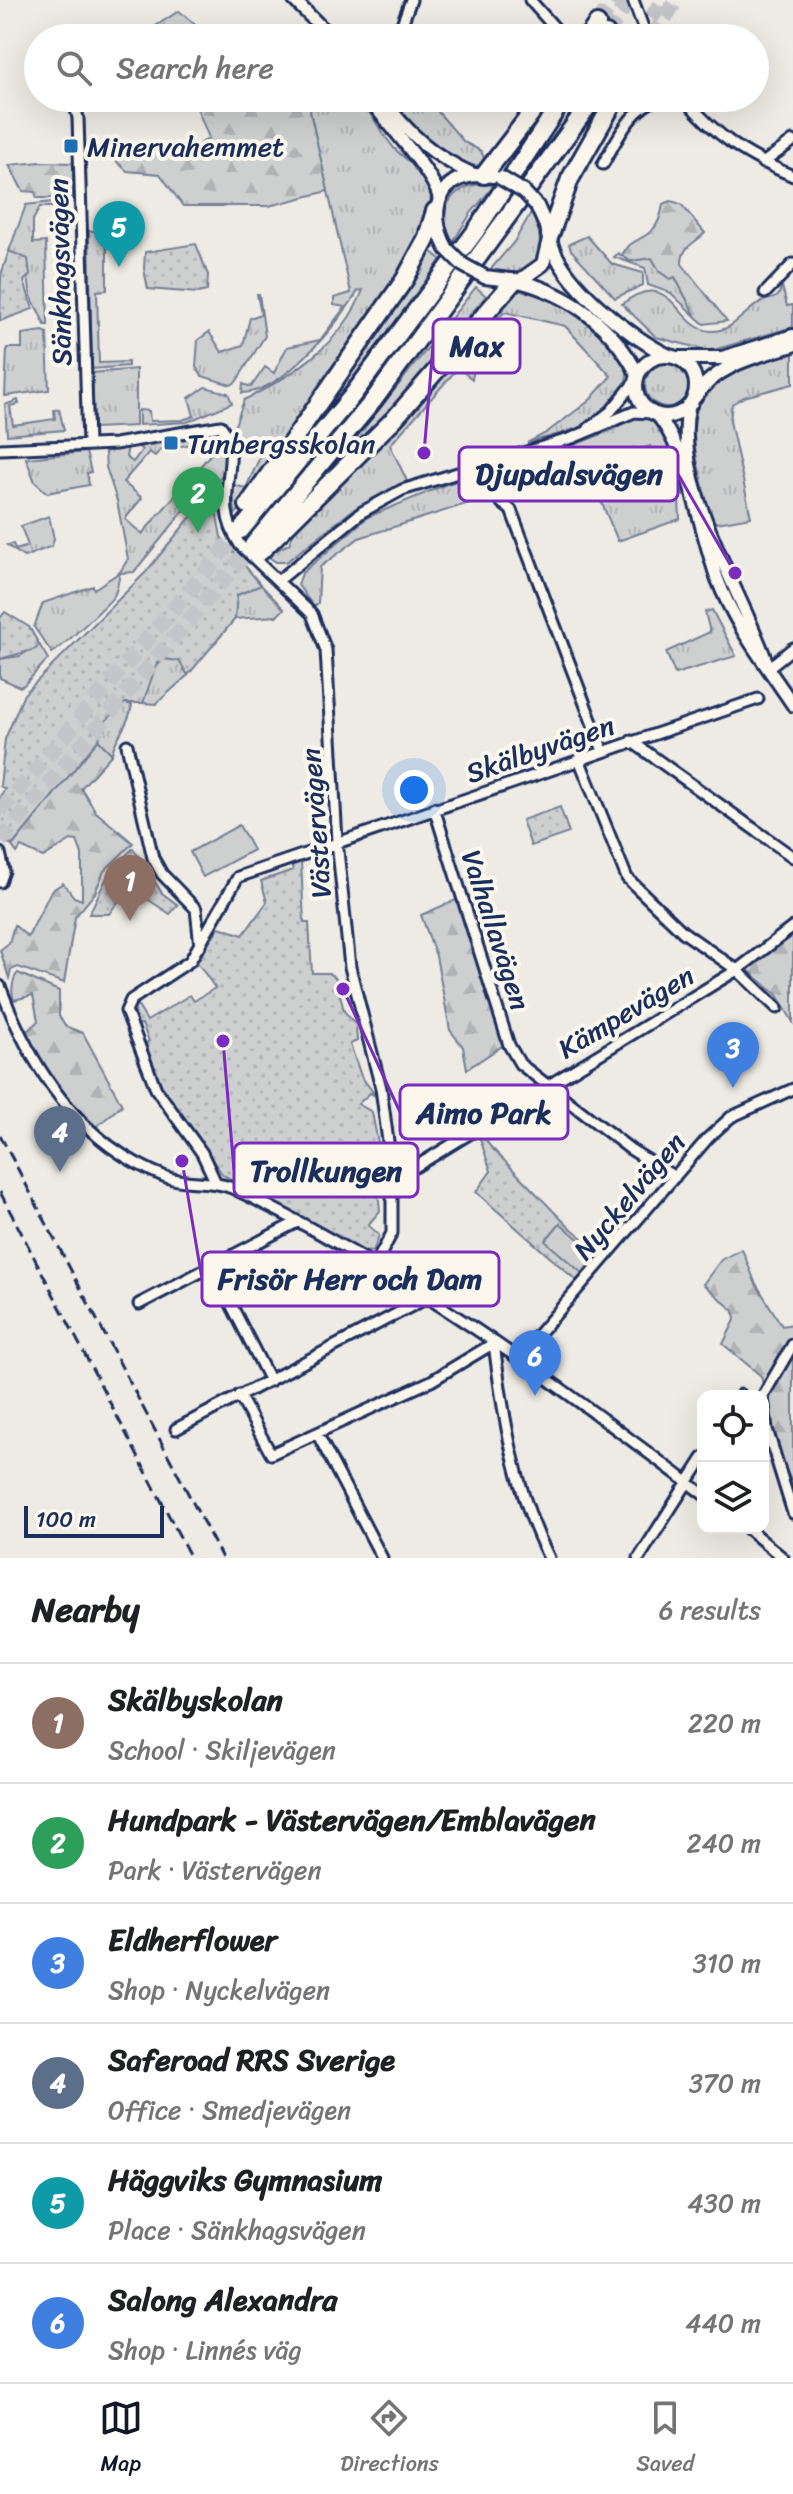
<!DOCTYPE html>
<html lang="en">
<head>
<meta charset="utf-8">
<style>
  :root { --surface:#fff; --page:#f2f2f2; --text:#202124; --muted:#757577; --line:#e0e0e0; --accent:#111827 }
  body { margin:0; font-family:Sriracha,sans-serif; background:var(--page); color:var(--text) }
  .controls { position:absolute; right:24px; bottom:24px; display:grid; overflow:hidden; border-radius:16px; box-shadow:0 8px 32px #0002 }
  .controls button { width:72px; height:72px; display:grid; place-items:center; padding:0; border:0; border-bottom:2px solid var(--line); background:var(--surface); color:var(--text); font:40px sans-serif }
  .scale { position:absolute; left:24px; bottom:20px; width:140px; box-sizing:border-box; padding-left:8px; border:4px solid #1b2f5e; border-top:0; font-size:22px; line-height:28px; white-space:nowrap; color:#1b2f5e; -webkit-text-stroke:6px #fbf7ec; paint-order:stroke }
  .you { position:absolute; left:414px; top:790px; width:28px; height:28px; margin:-20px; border:6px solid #fff; border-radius:50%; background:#1a73e8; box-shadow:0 0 0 12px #1a73e833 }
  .badge { display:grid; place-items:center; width:52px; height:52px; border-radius:50%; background:var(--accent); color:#fff; font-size:26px; font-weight:700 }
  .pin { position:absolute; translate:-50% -66px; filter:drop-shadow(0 2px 4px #0008) }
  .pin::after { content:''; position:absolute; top:42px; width:28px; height:24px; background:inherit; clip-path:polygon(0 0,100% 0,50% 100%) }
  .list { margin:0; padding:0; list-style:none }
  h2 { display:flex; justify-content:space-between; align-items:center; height:104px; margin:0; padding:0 32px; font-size:34px }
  h2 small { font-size:26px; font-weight:400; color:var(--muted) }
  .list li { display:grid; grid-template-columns:52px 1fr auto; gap:24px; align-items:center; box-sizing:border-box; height:120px; padding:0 32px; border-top:2px solid var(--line) }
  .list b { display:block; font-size:30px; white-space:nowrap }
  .list p { margin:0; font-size:26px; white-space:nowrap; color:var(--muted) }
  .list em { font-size:26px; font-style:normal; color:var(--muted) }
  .icon { flex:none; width:44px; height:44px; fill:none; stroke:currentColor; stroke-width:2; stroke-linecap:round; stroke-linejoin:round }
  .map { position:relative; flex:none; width:793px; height:1558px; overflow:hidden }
  .search { position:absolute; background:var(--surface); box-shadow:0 8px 32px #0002; left:24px; right:24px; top:24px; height:88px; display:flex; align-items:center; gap:20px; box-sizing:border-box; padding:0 28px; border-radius:44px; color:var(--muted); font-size:30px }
  .sheet { height:824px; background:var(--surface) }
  nav { display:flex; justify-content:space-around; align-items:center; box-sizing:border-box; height:112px; border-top:2px solid var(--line); background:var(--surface); font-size:22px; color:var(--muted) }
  nav a { display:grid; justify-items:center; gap:4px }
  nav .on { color:var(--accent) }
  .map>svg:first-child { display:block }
  .grass { fill:url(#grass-tufts); stroke:#747f96; stroke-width:2 }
  .forest { fill:url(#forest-firs); stroke:#747f96; stroke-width:2 }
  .park { fill:url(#park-dots); stroke:#747f96; stroke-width:2 }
  .garden { fill:#cecfcf; stroke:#747f96; stroke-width:2 }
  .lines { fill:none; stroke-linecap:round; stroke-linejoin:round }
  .motorway-tunnel { stroke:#c4c5c9; stroke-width:16; stroke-dasharray:16 8; stroke-linecap:butt }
  .minor-casing { stroke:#1b2f5e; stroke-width:15 }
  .tertiary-casing { stroke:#1b2f5e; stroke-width:17 }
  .secondary-casing { stroke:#1b2f5e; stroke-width:18 }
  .motorway-casing { stroke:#1b2f5e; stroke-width:22 }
  .minor { stroke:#fbf7ec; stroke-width:9 }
  .tertiary { stroke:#fbf7ec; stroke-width:11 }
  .secondary { stroke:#fbf7ec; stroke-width:12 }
  .motorway { stroke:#fbf7ec; stroke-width:16 }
  .rail { stroke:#1b2f5e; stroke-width:3; stroke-dasharray:12 6; stroke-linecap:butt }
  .secondary-bridge-casing { stroke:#1b2f5e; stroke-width:18; stroke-linecap:butt }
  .secondary-bridge { stroke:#fbf7ec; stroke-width:12 }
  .poi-dot { fill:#1f6fb2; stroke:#fbf7ec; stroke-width:3 }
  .labels { text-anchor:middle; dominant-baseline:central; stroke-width:8; stroke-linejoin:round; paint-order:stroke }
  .poi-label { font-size:28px; fill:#1b2f5e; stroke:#fbf7ec; text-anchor:start }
  .street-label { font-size:28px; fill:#1b2f5e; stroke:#fbf7ec }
  .leader { fill:none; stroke:#7b2cbf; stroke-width:3 }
  .callout-dot { fill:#7b2cbf; stroke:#fbf7ec; stroke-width:3 }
  .callout { fill:#fbf7ec; stroke:#7b2cbf; stroke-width:3 }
  .callout-label { font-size:30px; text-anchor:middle; font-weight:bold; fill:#1b2f5e }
</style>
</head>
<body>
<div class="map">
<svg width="793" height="1558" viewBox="0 0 793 1558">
  <defs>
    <pattern id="grass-tufts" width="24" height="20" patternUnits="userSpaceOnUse" patternTransform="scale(2)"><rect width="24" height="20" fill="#cecfcf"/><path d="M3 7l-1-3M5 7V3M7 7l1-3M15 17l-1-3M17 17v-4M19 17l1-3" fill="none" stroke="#b0b2b4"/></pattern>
    <pattern id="forest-firs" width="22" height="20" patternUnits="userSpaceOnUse" patternTransform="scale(2)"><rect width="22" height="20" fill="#cecfcf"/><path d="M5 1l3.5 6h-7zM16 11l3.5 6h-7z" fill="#b0b2b4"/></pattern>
    <pattern id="park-dots" width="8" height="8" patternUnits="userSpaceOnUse" patternTransform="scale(2)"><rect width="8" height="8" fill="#cecfcf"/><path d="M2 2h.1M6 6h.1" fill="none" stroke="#b0b2b4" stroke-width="1.8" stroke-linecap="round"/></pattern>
  </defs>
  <rect width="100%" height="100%" fill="#eeebe4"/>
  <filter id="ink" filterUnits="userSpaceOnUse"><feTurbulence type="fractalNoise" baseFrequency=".0125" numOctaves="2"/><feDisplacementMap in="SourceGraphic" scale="16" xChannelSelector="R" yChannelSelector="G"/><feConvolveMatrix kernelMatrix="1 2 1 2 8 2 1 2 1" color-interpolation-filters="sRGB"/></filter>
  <g filter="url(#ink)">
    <path class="grass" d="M312,98H359C372,114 381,133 394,148C405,160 427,172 430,189C443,252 278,459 235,515L233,485L246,488L260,457L236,438L233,431L244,400C292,376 343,343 363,290L358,291C339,323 282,393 242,393L243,384L251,387L265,367L274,373L287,347L320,340L345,307L334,305V298L351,293L310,112Z
      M388,98H426L464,142L481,151L487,164C445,175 410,125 388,98Z
      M484,184L494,186L471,213L453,242C434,212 450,186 484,184Z
      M61,201L66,207H40L33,220V243L46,242L48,325H45L31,296L28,278L9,251L26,205Z
      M531,213C552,248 534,288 490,270L514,242Z
      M89,231H107V290L97,291L99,363L128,362V366L92,369Z
      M587,236L612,264L643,273V285L615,298L571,250L569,244Z
      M431,251L441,259L425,283L306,439L395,307L427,252Z
      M618,253L630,261L652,258L660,272L675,277L696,317L671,293L648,285L645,268L614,257Z
      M782,286L787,306L793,305V327L710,351L656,337L622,304C674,264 676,332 713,331C735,330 744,311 761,302C767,299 772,300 778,296Z
      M476,287L486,296L371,433L317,488Z
      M527,289C556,298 584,313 604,337C611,344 619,352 624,361C637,384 605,414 586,424C569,433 546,437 527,443L546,433L589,401L611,376L565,326L505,312L496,320L487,349L479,347L472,379L458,368L390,445L407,481L354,509L286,562H276L266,555L289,544L295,529L312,506L504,296Z
      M257,294H259L265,336L236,382L231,385L202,376L196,367L198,340L209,332L222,352L243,345L250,318L261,314Z
      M43,331L47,333L49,390L5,396L7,348H22V334Z
      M793,351V384L744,397L732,404L730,421L751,517L717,523L711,520C684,411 675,387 793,351Z
      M645 385a22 22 0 1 1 44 0a22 22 0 1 1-44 0Z
      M136,369V426L94,428L92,373Z
      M205,387L228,393L232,403L187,422L139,425V410L149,411L150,421L182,420L194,416L189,398Z
      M18,400L19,404L10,406L13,425L55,419L54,410L59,409L64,430L7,435L5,405Z
      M634,416C674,419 678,464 684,497L650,446L637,451L679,500L680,519L618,541L586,466L359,538L320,567L318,603L314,607L298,585L302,573L368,517L447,484L574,445L612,430Z
      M206,433H211L218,445L226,448L223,473L217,482L182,513L134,572L120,573C118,580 118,591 113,597C107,605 57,652 52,653L34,627L43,603L93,586L94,589L120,572L128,559L117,501L106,467L104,442L128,446L126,457L133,462L142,450L132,441L179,437L165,445L155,456L149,452L123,482L142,498L125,519L142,534L215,449L195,444L174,447L173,443Z
      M86,452L91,472L87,473L89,485L47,493L35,482L26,458Z
      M49,516L54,539L52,546L24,557L7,545L13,544L16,550L28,546L21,526Z
      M261,585L284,609L277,616L235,619L237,595Z
      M712,610L736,656L675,674L666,652L710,632L705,612Z
      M39,644L48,659L24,685L20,687L0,678V659L20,656Z
      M165,659L179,661L188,675L156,704L143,703L152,670Z
      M125,703L132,705C129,727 112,741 112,754L98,740L106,720Z"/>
    <path class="forest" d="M179,11L211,38H137Z
      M193,98H312L310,112L328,191L269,206H183L160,174L127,171L116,161V148L157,145L184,154L209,138Z
      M41,162L73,163V198H37L35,192L23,191L9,165Z
      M671,201L681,204L705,233C693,245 682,246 682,264L727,321L704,324L696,317L675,277L670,279L660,272L652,258L630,261L622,255C633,232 657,245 663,204Z
      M98,740L112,754L81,788L96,812L133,843L104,871L95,893L75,917L64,983L18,967L11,970L9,978L0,950L9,943L14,925L28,937L51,891L63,883L74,897L82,900V854L77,841L71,840L43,857L21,847L17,853L12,846Z
      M458,899L505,1044L467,1069L463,1047L450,1030L436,956L421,915Z
      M793,936V1022L777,995L747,969Z
      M18,973L59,991V1016L65,1026L83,1033L122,1105L95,1128C68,1101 36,1069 26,1032L38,1021L33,995L14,1000C11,994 12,978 18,973Z
      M742,1249L755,1282L782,1326L793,1324V1496L791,1480L781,1462L761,1376L723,1344L735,1320L734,1311L703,1284L721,1260Z"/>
    <path class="park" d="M196,244L208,275L207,291L198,293L148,289L144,269L145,252Z
      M9,251L28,259L30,275L24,281L33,309L3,320H0L1,275Z
      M214,499L221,537L261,585L237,595L235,619L188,675L179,661L165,659L157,663L143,703H125L106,720L98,740L12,846L0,837V796L5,789L0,786L5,739L24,694L146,572L189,519Z
      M5,612L29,627L39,644L36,649L0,659V618Z
      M560,807L569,833L531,846L522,820Z
      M133,848L162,893L178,905L170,914L129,887L109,914H89L109,873Z
      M301,860L304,923H309L312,973H329L336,978L344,1011L356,1025L357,1041L350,1044L361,1076L376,1096L370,1093L358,1104L372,1112L381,1159L370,1171L377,1181L380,1211L368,1225L379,1235L373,1252L364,1251L223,1175L154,1079L144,1044L149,1041L142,1024L137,1025L134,1005L138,1006L147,1021L190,995L194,1001L215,988L197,962L219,927L243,935L267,902L261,881L293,870L291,863Z
      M483,1134L489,1145L566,1224L602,1254L578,1282L476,1192L491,1171L479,1136Z"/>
    <path class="garden" d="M239,825L253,850L203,877L190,852Z
      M560,1223L597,1255L582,1273L545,1241Z"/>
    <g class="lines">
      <path class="motorway-tunnel" d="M597,24L615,0
        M606,34L629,0
        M637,38L664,0
        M652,38L676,0
        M0,811L241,530
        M0,841L253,545"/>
      <g class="minor-casing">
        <path id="minor" d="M530,0L554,27
          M633,0L647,38
          M391,38L402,24L411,0
          M73,98L78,118L88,445
          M684,98C718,138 745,155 793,176
          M763,163L793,141
          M603,164C617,140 631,107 660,98
          M765,293L793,264
          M589,428L611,411L637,379
          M0,449L115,444L221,426L230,440C234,481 214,505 240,545L312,614L326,650L337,841L350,967L381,1088L392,1172V1233L376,1263
          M502,503L511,510L603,751
          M278,581L362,512L402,490L572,438L634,412L652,413
          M768,668L793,648
          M631,741L793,857
          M127,745L153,858L162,874L196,909L200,946
          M579,759L627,878L683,932L737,970L777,1008
          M434,808L509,1045L520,1064L630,1149L675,1177
          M0,853L4,871L0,882
          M0,986C31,1069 80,1144 166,1177C188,1185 210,1179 232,1188C402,1269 554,1381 703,1494
          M392,1172L415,1167L737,970L793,927
          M215,1181L202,1153L156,1089L126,1011L131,1000L190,961L238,877L758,699
          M212,1267L270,1381
          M139,1304L297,1222
          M518,1358L708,1138L731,1117L793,1089
          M239,1395L271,1454L431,1381L494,1343C503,1417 515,1491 549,1558
          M741,1396V1395
          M763,1396L793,1344
          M763,1397L767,1429L793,1513
          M176,1429L427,1298
          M318,1435L382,1558
          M747,1528L783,1558
          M639,1558L703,1458"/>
      </g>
      <g class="tertiary-casing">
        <path id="tertiary" d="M294,0L332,38
          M368,98C386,122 435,174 439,198
          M382,98C408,134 434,157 475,175
          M689,406C671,483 743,593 767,664
          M657,415C688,451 700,531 717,578C735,626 765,663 793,705"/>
      </g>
      <g class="secondary-casing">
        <path id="secondary" d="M550,239C560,283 630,337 669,356
          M447,249C424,208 442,168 493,176
          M485,277L519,281L543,264L550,235L537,206
          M519,281C571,295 613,326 638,375
          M636 386a30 30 0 1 1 60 0a30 30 0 1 1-60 0Z
          M676,358H722L793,336
          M694,398C717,364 756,356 793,345"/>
      </g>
      <g class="motorway-casing">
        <path id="motorway" d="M587,38L597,24
          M603,38L606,34
          M484,175L543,98
          M550,235L570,179L616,98
          M248,505L405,279L426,240L435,211
          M241,530L352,396L475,232L564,98
          M253,545L373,401L594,98
          M260,552L395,418L513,282"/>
      </g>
      <use href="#minor" class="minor"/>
      <use href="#tertiary" class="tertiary"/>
      <use href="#secondary" class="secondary"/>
      <use href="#motorway" class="motorway"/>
      <path class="rail" d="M0,1135L222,1558
        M0,1192L191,1558"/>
      <g class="secondary-bridge-casing">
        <path id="secondary-bridge" d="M501,178L524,192L537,206
          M447,249L463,265L485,277"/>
      </g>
      <use href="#secondary-bridge" class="secondary-bridge"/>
    </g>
  </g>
  <g class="poi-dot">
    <rect x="63" y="138" width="16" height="16" rx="4"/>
    <rect x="163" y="435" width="16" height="16" rx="4"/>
  </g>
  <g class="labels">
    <g class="poi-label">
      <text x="87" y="146">Minervahemmet</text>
      <text x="187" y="443">Tunbergsskolan</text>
    </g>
    <g class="street-label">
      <text transform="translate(60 272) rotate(-91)">Sänkhagsvägen</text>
      <text transform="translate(540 749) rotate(-19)">Skälbyvägen</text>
      <text transform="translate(316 823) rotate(-94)">Västervägen</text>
      <text transform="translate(496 930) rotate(72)">Valhallavägen</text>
      <text transform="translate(626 1012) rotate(-31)">Kämpevägen</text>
      <text transform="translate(629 1196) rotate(-50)">Nyckelvägen</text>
    </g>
  </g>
  <path class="leader" d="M424 453L433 346M735 573L678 474M343 989L400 1112M223 1041L234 1170M182 1161L202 1279"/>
  <g class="callout-dot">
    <circle cx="424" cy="453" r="8"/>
    <circle cx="735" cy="573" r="8"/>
    <circle cx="343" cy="989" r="8"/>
    <circle cx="223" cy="1041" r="8"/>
    <circle cx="182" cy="1161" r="8"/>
  </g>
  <g class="callout">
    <rect x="433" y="319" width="87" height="54" rx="8"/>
    <rect x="459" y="447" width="219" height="54" rx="8"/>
    <rect x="400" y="1085" width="168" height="54" rx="8"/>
    <rect x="234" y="1143" width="184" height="54" rx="8"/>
    <rect x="202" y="1252" width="297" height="54" rx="8"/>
  </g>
  <g class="callout-label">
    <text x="477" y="356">Max</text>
    <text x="569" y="484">Djupdalsvägen</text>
    <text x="484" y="1123">Aimo Park</text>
    <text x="326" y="1181">Trollkungen</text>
    <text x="350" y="1289">Frisör Herr och Dam</text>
  </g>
</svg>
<div class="controls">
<button><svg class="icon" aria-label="locate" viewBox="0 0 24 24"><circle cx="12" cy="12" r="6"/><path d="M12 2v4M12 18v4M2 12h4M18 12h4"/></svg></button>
<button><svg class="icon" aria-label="layers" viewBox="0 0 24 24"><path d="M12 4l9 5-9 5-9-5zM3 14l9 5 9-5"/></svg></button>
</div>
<div class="scale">100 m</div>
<div class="you"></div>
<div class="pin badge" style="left:130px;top:921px;background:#8d6e63">1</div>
<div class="pin badge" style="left:198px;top:533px;background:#2e9e5b">2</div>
<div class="pin badge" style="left:733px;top:1088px;background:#3f7fe0">3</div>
<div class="pin badge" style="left:60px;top:1172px;background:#5c6f8a">4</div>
<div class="pin badge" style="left:119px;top:267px;background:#0f9aa8">5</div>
<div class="pin badge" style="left:535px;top:1396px;background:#3f7fe0">6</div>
<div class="search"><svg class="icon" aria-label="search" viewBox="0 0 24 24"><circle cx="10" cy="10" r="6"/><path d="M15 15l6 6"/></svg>Search here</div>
</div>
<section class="sheet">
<h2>Nearby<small>6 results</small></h2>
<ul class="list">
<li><span class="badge" style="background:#8d6e63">1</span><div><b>Skälbyskolan</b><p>School · Skiljevägen</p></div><em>220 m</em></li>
<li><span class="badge" style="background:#2e9e5b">2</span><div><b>Hundpark - Västervägen/Emblavägen</b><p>Park · Västervägen</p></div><em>240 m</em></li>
<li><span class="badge" style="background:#3f7fe0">3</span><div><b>Eldherflower</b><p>Shop · Nyckelvägen</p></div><em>310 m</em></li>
<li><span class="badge" style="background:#5c6f8a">4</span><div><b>Saferoad RRS Sverige</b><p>Office · Smedjevägen</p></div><em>370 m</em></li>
<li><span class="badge" style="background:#0f9aa8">5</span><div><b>Häggviks Gymnasium</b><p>Place · Sänkhagsvägen</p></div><em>430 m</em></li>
<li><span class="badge" style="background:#3f7fe0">6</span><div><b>Salong Alexandra</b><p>Shop · Linnés väg</p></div><em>440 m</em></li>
</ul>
</section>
<nav>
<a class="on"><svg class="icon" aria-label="map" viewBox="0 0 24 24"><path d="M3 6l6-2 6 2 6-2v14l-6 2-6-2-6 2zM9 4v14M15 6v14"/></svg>Map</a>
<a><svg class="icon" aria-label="directions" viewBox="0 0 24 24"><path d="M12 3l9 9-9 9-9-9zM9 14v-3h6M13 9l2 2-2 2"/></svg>Directions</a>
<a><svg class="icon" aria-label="saved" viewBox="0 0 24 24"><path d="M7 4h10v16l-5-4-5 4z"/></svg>Saved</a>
</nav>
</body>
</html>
